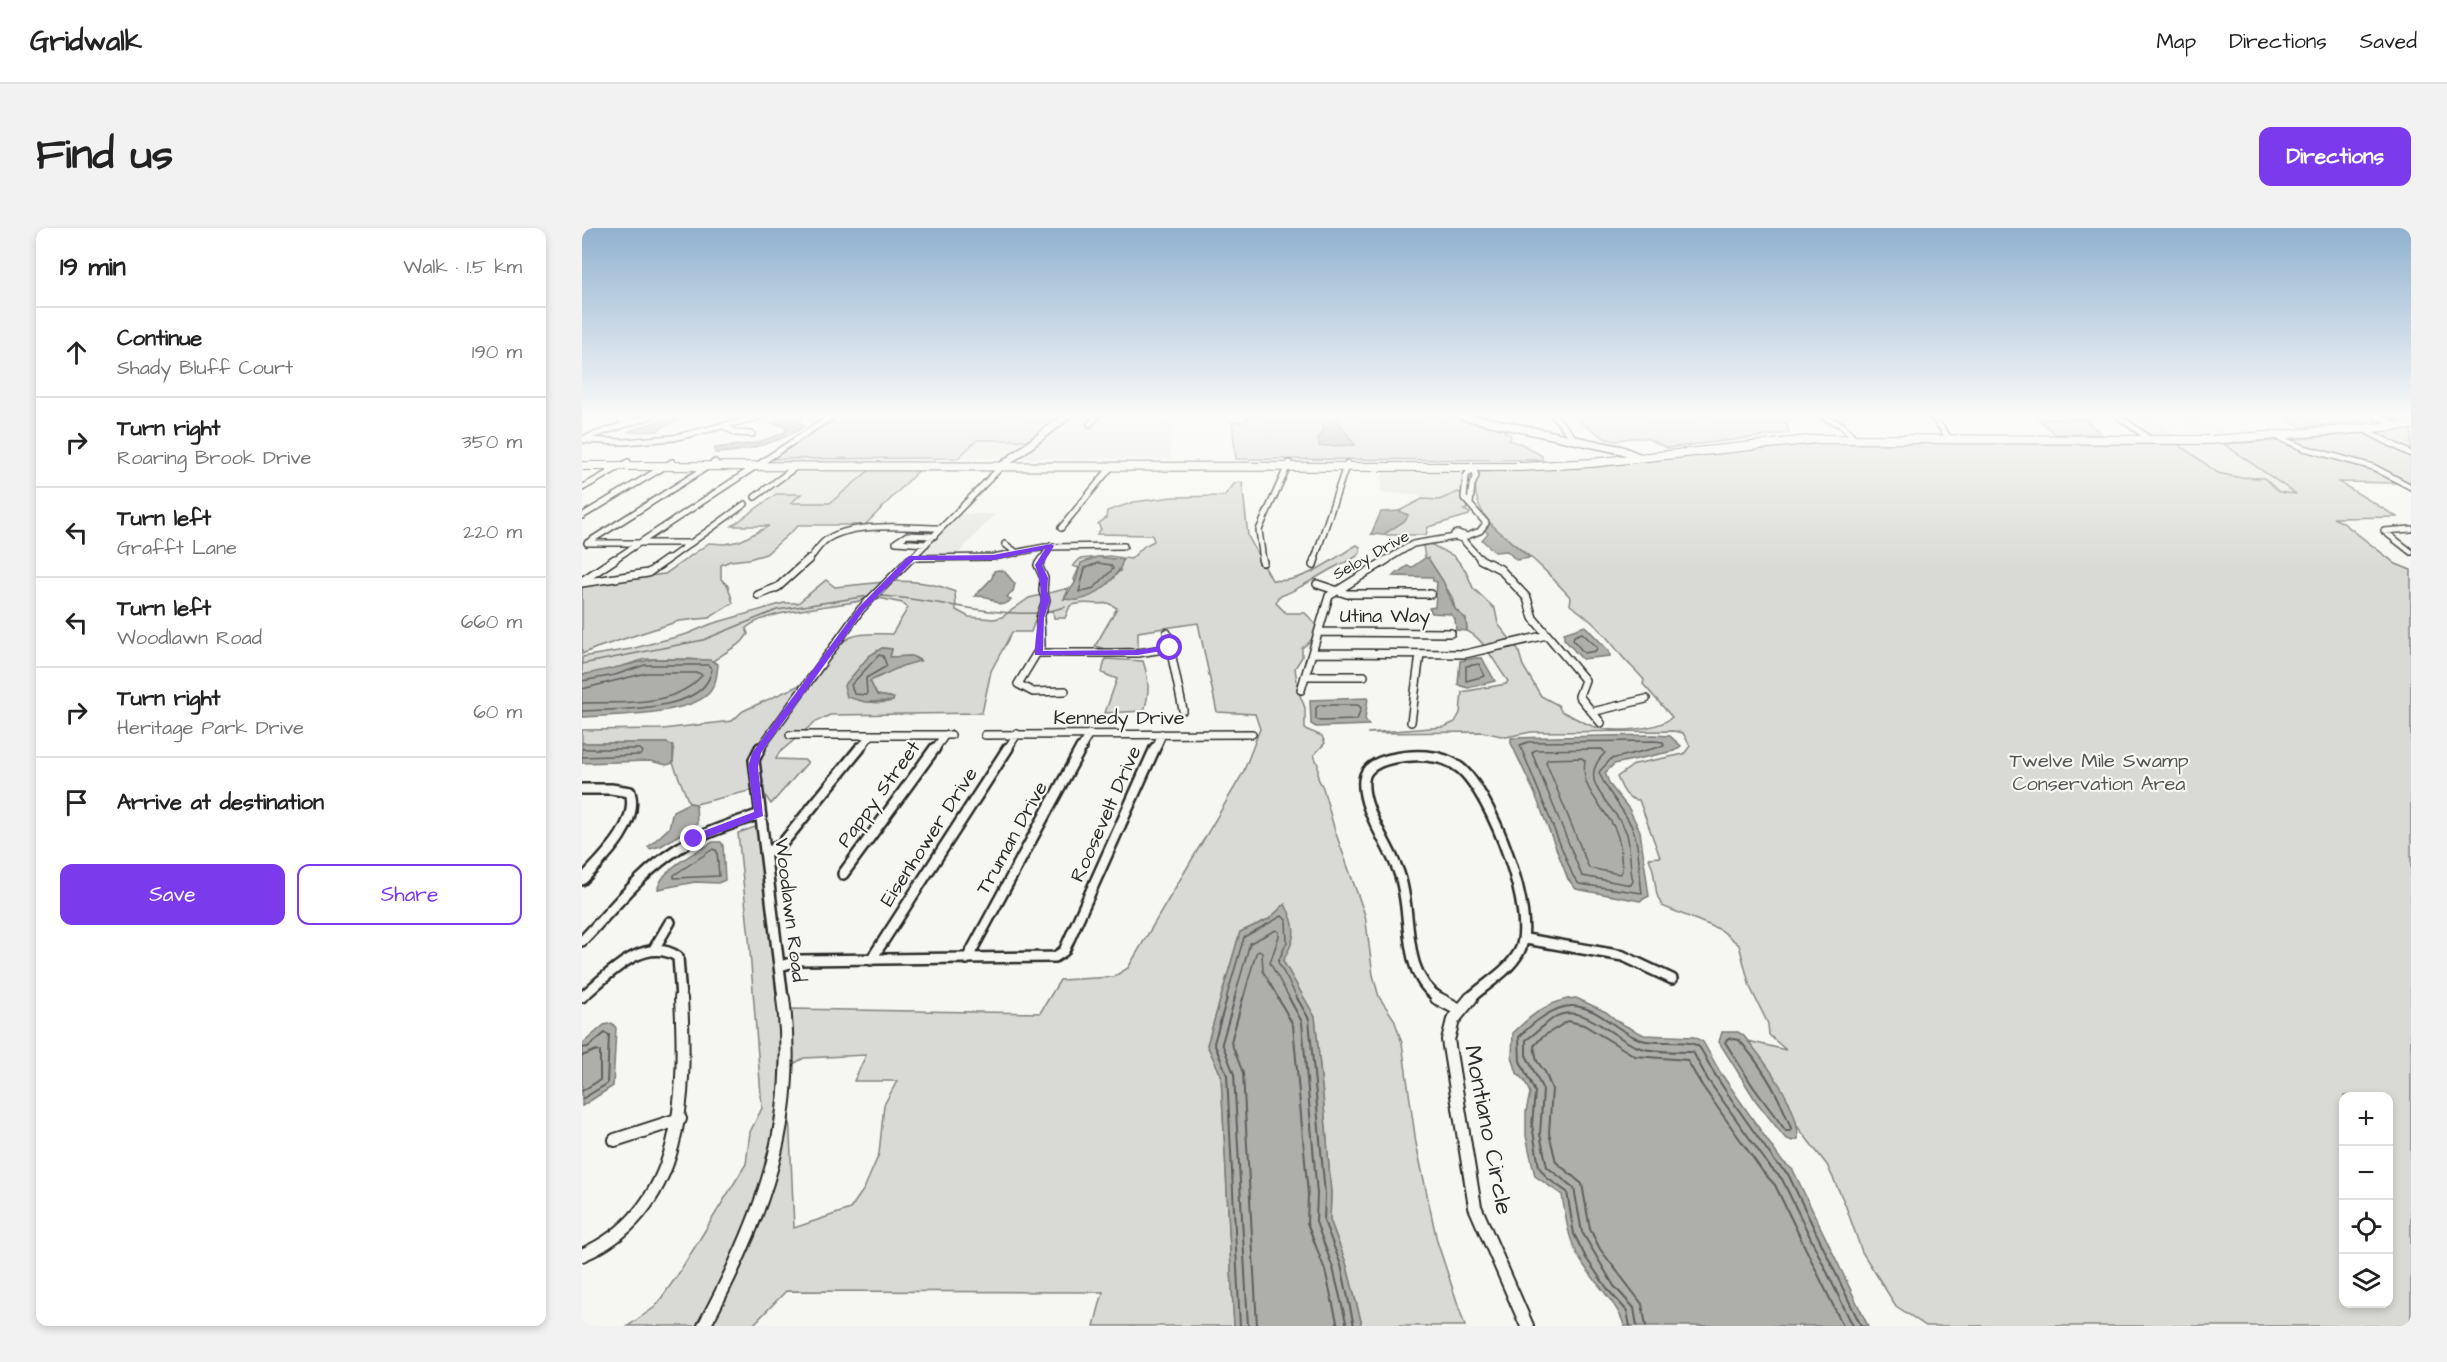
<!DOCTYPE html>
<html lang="en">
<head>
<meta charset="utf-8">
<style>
  :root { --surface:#fff; --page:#f2f2f2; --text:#222; --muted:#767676; --line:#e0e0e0; --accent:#7c3aed }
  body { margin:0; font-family:"Architects Daughter",sans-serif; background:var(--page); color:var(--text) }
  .controls { position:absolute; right:18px; bottom:18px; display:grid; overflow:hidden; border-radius:12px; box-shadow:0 3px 9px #0003 }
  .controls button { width:54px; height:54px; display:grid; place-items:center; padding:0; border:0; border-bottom:2px solid var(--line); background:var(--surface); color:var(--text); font:30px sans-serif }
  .stop { position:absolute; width:18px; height:18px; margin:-14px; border:4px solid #7c3aed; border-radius:50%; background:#fff }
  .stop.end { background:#7c3aed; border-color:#fff; box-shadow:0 2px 6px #0008 }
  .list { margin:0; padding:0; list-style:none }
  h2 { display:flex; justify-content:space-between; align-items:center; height:78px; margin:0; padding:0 24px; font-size:26px }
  h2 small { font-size:20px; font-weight:400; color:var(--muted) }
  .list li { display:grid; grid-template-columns:39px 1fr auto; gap:18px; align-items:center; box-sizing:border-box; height:90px; padding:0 24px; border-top:2px solid var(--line) }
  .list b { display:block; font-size:22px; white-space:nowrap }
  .list p { margin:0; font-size:20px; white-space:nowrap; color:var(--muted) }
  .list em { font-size:20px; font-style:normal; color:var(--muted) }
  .actions { display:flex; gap:12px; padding:18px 24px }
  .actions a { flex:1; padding:14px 0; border:2px solid var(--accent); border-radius:12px; text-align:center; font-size:21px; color:var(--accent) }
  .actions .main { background:var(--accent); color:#fff }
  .icon { flex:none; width:33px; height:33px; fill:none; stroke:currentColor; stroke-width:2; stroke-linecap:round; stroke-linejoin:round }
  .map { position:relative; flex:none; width:1829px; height:1098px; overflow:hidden; border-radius:12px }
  header { display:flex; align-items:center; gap:36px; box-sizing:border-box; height:84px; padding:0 30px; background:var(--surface); border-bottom:2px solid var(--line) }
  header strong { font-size:28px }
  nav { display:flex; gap:33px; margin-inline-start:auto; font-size:21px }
  .intro { display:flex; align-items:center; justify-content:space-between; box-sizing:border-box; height:144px; padding:0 36px }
  h1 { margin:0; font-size:42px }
  .button { padding:15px 27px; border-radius:12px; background:var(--accent); color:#fff; font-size:21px; font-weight:700 }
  main { display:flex; gap:36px; padding:0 36px }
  aside { flex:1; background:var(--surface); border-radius:12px; box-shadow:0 3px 9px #0003 }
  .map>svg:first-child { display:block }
  .built { fill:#e7e7e3 }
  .green { fill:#d9d9d5; stroke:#828280; stroke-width:1.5; fill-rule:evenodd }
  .water { fill:#aeaeab; stroke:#7a7a78; stroke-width:1.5 }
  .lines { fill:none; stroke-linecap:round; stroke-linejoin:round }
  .shore-far1 { stroke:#5f5f5e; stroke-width:1.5 }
  .shore { stroke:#5f5f5e; stroke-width:2 }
  .stream { stroke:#7a7a78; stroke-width:1.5 }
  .minor-far3-casing { stroke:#2b2b2b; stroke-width:8 }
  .minor-far2-casing { stroke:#2b2b2b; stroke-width:10 }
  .minor-far1-casing { stroke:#2b2b2b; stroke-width:14 }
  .minor-casing { stroke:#2b2b2b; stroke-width:16 }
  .major-casing { stroke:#2b2b2b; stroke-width:10 }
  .highway-casing { stroke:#2b2b2b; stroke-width:10 }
  .minor-far3 { stroke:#f6f6f2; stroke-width:5 }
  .minor-far2 { stroke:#f6f6f2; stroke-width:7 }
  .minor-far1 { stroke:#f6f6f2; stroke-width:9 }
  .minor { stroke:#f6f6f2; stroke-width:12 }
  .major { stroke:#f6f6f2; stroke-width:7 }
  .highway { stroke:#f6f6f2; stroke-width:8 }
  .route { fill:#7c3aed }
  .labels { text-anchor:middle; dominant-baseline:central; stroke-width:4.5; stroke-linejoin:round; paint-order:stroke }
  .far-street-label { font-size:16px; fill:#2b2b2b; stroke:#f6f6f2 }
  .street-label { font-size:20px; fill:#2b2b2b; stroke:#f6f6f2 }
  .park-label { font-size:20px; fill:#565656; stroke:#f6f6f2 }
  .near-street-label { font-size:24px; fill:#2b2b2b; stroke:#f6f6f2 }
</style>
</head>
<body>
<header>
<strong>Gridwalk</strong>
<nav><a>Map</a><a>Directions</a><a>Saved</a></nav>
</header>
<div class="intro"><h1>Find us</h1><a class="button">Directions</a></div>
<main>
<aside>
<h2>19 min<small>Walk · 1.5 km</small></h2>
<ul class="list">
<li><svg class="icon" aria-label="ahead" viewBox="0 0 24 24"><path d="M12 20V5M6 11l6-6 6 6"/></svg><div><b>Continue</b><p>Shady Bluff Court</p></div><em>190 m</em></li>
<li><svg class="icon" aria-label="right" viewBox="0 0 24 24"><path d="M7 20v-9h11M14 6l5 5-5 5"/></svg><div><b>Turn right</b><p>Roaring Brook Drive</p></div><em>350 m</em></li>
<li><svg class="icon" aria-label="left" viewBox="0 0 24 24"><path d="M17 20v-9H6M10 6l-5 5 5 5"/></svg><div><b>Turn left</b><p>Grafft Lane</p></div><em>220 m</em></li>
<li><svg class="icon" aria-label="left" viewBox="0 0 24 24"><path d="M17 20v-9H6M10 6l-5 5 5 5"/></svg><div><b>Turn left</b><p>Woodlawn Road</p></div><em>660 m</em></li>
<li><svg class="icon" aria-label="right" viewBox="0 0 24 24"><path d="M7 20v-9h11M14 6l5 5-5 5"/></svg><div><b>Turn right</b><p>Heritage Park Drive</p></div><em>60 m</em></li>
<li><svg class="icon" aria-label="arrive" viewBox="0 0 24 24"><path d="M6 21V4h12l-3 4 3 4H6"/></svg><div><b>Arrive at destination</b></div></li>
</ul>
<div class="actions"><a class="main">Save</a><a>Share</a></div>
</aside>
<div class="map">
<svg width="1829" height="1098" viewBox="0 0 1829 1098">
  <rect width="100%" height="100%" fill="#f6f6f2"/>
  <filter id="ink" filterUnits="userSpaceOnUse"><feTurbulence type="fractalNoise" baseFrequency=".0167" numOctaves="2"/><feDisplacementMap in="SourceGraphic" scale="12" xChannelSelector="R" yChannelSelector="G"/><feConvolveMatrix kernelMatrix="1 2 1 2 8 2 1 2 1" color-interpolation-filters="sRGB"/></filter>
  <g filter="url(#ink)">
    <path class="built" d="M1534,188H1568L1594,207H1559Z
      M1588,188H1616L1643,205L1615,206Z
      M480,194H590L588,231L430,230Z
      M466,201L426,230H376L395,212H445Z
      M1597,216H1642L1715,266L1697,264L1674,249H1655L1634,244Z
      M212,241H289L249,275H207L218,266L179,265Z
      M800,243L895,244L891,265L883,267L876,264L857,272L840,271L839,268L828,266L799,265Z
      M375,286H413L373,329L333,328Z"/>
    <path class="green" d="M255,188H453L479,191L446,212H395L376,230L185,231L234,199L248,196Z
      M666,188H734L740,190L742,201L736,210L738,218L773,217L752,188H865L924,201L922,204L928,206L929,209L927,212L940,216L960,228V232L654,231L650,194H663Z
      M1000,188H1166L1197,191L1205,196L1207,205L1085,220L1064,210H1047L1034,213L1024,211L998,194L996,191Z
      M1700,188H1829V189L1720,199Z
      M1456,191H1502L1520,206H1473Z
      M1829,201V221H1817L1829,228V261L1819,255L1757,254L1815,289L1751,290L1760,294L1814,336L1829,342V1098H1344L1314,1078L1280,1024L1263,976L1245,937L1215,898L1207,874L1166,813L1204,822L1187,807L1186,796L1168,759L1157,717L1139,702L1080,678L1075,667L1071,642L1067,630L1078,629L1057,572C1043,571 1040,560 1035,549L1053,536L1102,526L1108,518L1101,505L1091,503L949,504L924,509L901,504L785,505L862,499L873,494L878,485L880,464L924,456L926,453C913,437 903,411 885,403L884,391L873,381L870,369L846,330H843L841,317L848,316L872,328L884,343L891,360L913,381L916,396L936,421L941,438L959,468L976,477L979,483C990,488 1001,495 1013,499C1031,505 1076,502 1090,489L1061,456L1062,452C1055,443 1046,436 1039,427C1023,406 1010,392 988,377L989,370C978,358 966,345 954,334C924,307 885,290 895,244L1013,239L1176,220L1243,215L1596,216L1636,245L1655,249L1682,250L1697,264L1714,266L1642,216L1693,213ZM1762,868H1806V1076H1762Z
      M289,241H338L283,297H217L184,326L167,331L148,333L139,337V351L146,358L151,375L127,390L97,393L14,420L0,426V356L83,346L127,315L143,316L158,313L187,298H150L194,266H219L209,275H248Z
      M660,254L666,308L690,352C720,357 750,331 775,317L778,319V325C772,332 765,333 757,337C736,347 718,362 696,369L694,375L704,385H723C741,401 737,407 720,420V429L713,440L716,462L723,480V501L740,508L743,515L732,527L736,537V550L741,560L753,603L783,687L791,747L797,769L812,791L820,815L834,915L855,1013L883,1098H778L779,1093L764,1035L748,992L749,966L744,899L733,789L701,733L702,677L687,691L658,704L625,817L639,847L652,1098H512L521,1064L204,1063L170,1098H127C141,1073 156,1047 168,1020C187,977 197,929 207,883L212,1000L268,981L282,961L297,926L302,877L315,853H272L284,827L222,830L211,836L207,781L458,785L478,752L531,749L546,740L661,545L678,501L673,486L635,484L616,395L556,404V420L523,421L513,418L535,380L526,375C513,378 502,372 488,378L483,390H472L471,383L456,384L449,404H430L409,443L400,485L248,487L233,494L197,525L194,531L222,532L226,534L189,576C176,558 172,547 178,524C195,500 245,419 269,409C282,404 297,406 310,406L326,380L320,375L292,369L307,353C331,353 351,354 373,364L374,382L387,389L412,391L420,389L447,370L487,360L482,371L532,348L539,342L493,355L492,351L497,340L491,338L498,331L527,328L549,331L562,318L572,313L570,307L515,306L519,301L516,296L524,290L525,283L552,274L591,269L642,268L653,255ZM300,420L310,421L308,429L330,428L338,432L316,439L288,453L295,467L309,469L311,473C294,477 270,475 262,458L287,428Z
      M876,264L883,267L885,281L882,282L888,285L887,287L846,299L844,307H801L826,287L817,283L840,271L857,272Z
      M244,352L253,359L303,354L288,368L278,373C248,379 185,382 164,400L166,406L160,414L131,433L106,431H63L32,441L0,447V429L49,421L105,406L129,396L202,375H216Z
      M523,431L561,433C567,451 568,465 562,483L523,485L535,451L520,445Z
      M222,455L177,517L168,533L171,562L114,576L107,575L91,535L92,523L85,515H0V502L81,501L150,493L161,483Z
      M176,598L203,838L187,934L167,999L123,1087L114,1098H46L73,1079L95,1048L164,936L168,904L180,880L167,710L156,605Z"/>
    <path class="water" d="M97,188L100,189C93,196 82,195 76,203L45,204L79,192Z
      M208,188L219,189L218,195L222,198C203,213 158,225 133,225V220L174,215L202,205L204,202L202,198L190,195Z
      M734,188H752L773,217L737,218L736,210L742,201L740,191Z
      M817,283L826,287L824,292L801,307L789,306L799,284Z
      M906,294L948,330L934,332L925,323L913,324L900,312L906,305L902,302Z
      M515,329L541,332C537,349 515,369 496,372C492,373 486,371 482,371L493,355L499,335Z
      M843,330H846L861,353L873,381L884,391L885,403L874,402L873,391L868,386L850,385L847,380L853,379L855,354L851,353L850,349L811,348L825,338L830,339Z
      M417,342L422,343L433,356L431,363L425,369L429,372C420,380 416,376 407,370C404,368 397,368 393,368L410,350L412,343Z
      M1003,398L1027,423L1028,428L1000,431L982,411V405Z
      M300,420L310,421L308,429L330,428L338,433L320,438L288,453L295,467L312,470L311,473L283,474L265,469L262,458L287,428Z
      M893,430H900L913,453L886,460L879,458L876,456L878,433Z
      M72,431L128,432L136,436C135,447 134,458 126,466C105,487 30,487 0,489V447Z
      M786,470L783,491L787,497L734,499L729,496L728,472Z
      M1072,507L1088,508L1099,518L1092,523L1032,536L1023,545L1028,557L1047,581L1058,603L1067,668L1058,673L994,661L986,651L953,566L929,515V510Z
      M0,515H85L91,518V535L85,537L68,533L0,535Z
      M107,575L114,576L115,596L79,618L68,621L66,619L87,600L91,583Z
      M131,614H139L141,618L143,652L136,655L113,654L76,661C78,642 115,623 131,614Z
      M703,676C716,700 714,710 701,733L733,789L744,899L749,966L748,992L764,1035L779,1093L778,1098H652L639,847L625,817L658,704L687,691Z
      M994,770L1024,784L1038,795L1062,807L1112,809L1121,814L1138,844L1199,932L1211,942L1286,1098H1042C1039,1080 1010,1051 999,1033C986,1012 984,991 980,967L953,948L944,908V884L948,865L943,854L935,845L930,829L931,805C948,788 969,771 994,770Z
      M30,795L34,800L31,858L0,878V816L22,797Z
      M1140,804H1156L1161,807C1181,830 1218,879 1216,911L1210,913L1203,910L1174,873L1137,814Z"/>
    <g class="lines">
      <path class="shore-far1" d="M516,335L529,337L531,341L512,360L497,364L503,340Z
        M1000,405L1015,419L1014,423L1002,425L991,412L992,408Z
        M297,427L301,428L305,438L284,450L285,467L272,466L269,457Z
        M897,436L903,448L884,453V438Z
        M0,453L33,447L63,437H126L130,441C129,445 127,451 125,454C107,484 31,481 0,483
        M0,461L64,445H117L120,447C94,480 37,474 0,475
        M737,477H776L779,480L775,492L737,493L734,491V480Z
        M1072,513L1081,514L1082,518L1029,531L1017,544C1025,566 1044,582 1052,604C1058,623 1057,646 1060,665L997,656L991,648L938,517L946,514Z
        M0,521H58L61,524L58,527L0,529
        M1020,521L1023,525C991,555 1035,577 1045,606C1049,621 1047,638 1051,653L1049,657L1000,648L950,525L953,522Z
        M1000,530L1003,533C998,563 1021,576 1033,601C1039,614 1039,629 1040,643L1038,646L1007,640L964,534L966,531Z
        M131,621L135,623L137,648L92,650V647Z
        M644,771L662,709L700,688L704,692L705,714L696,734L716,771
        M652,771L668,715L694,702L697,704V708L688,735L708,771
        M661,771L674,725L677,723L680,725L681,743L697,771"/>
      <path class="shore" d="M645,770L632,815L645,847L658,1098
        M653,770L640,815L652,846L666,1098
        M661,770L649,814L661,845L675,1098
        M696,770L711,797L726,967L725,995L743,1042L756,1098
        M707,770L720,794L735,966L734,994L751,1040L765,1098
        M715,770L727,791L743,966L742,993L759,1037L772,1098
        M1146,810L1157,812C1180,838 1197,867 1209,900L1208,903H1204L1172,860L1143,814Z
        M0,820L6,819L23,805L27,807L25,856L0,871
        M0,828L15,822L18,824V852L0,863
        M1048,1098L1045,1083L1027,1063L1004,1030L992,1006L985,964L965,950L957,939L950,897L953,864L938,833L937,809C949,796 973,777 991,778C1017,779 1036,805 1060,812C1075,817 1110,810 1118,820C1124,829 1128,840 1134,848C1153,878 1174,906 1194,935L1206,946L1279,1098
        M1055,1098L1052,1080L1032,1058L1000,1004L992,960L965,939L958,906L961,862L944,827V812C954,805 963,796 973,789C1001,773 1031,811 1056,819C1072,825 1094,823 1111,824L1126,852L1188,939L1200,951L1271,1098
        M1064,1098L1060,1076L1018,1021L1008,1001L1000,956L974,934L967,905L970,861L963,844L955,833L952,818L960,809L986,793L1002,797L1053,828L1105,832L1119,856L1181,944L1193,957L1261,1098"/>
      <path class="stream" d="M296,368C349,370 402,388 455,385
        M464,384L483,379
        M0,436L121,412L195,382L286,368"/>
      <g class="minor-far3-casing">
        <path id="minor-far3" d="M972,188L991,209L990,212
          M1239,188L1260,197L1273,211
          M1350,188L1368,211
          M1536,188L1569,212
          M1795,188L1817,198
          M43,190H48L39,192Z
          M508,196L515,188
          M142,198L154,205L170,206
          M1781,201L1829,226
          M1689,206L1722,220L1791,239L1829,259
          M3,210L69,188
          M0,212L42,214L91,210L181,188
          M0,260L46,234
          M173,269L215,238
          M888,276L890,257L894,248L891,239
          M0,288L90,234
          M479,300L530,238
          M1829,301L1802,303L1829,324
          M876,305L885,308L880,311L873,309L872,306Z
          M885,308L898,303L904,295L882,270L884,248L891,239
          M880,311L900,333
          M5,315L133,234
          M6,315H106
          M344,316L314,314L325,307L352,308
          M423,316L435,325
          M330,330L411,329L463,319L542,318
          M30,333L250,188
          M84,333L163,276
          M226,333C232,326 237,317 244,312C271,293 328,300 359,300
          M327,333L420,238
          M459,333L469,318
          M681,333L677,302L707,235
          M732,333L765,235
          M803,333L831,316L873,309"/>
      </g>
      <g class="minor-far2-casing">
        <path id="minor-far2" d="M460,331L456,337L462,350L461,363L464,372L458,390L459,418L436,456L451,464L483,463
          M680,331L681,334
          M898,331L918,341L945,370L951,390L1003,452L997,468L1019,495
          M731,337L733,331
          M0,353L33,331
          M0,355L66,345L86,331
          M735,356L765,366H849
          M176,367L196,359L227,331
          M737,404L869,405
          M585,405L601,482
          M455,425H556L588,420
          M730,425L883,426L965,407
          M723,448H782
          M719,462L747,368L806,331
          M1010,484L1064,471
          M829,494L838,426
          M208,507H369
          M403,507L670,506
          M177,522L279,381L328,331
          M277,522L289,507
          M352,522L363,507
          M425,522L435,506
          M498,522L507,506
          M573,522L580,506"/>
      </g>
      <g class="minor-far1-casing">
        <path id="minor-far1" d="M178,520L172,532L201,771
          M0,561H29L48,564C58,596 20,631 0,652
          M183,625L200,616L278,520
          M261,646L353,520
          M944,711L1041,728L1090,751
          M0,713C31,681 59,644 97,620C122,604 150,596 178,586
          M72,721L88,694
          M385,731L499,520
          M289,732L426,520
          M198,738L219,732L473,729L482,723L573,520
          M0,769C25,748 62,706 96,729L99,771
          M858,771C817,745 832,686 817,645C808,618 779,581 782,552C783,539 796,534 808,531C830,526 860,525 878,540C909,565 957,689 937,724C926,744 903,756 887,771"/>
      </g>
      <g class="minor-casing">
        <path id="minor" d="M855,770L876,781
          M889,770L871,792L866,812L893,979L945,1098
          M33,912L98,891
          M0,1027C104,982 104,866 99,770
          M122,1098C180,990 217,894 201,770"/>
      </g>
      <g class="major-casing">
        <path id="major" d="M881,188L1040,222L1059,230
          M420,238L485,188"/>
      </g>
      <g class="highway-casing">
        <path id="highway" d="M0,238L938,239L1009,235L1236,211L1628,212L1829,197"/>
      </g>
      <use href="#minor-far3" class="minor-far3"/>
      <use href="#minor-far2" class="minor-far2"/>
      <use href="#minor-far1" class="minor-far1"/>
      <use href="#minor" class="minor"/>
      <use href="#major" class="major"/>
      <use href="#highway" class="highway"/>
    </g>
  </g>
  <linearGradient id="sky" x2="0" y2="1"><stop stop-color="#91b2d0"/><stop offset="0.55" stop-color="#fbfbf9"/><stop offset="1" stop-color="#fbfbf9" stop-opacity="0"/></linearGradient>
  <rect width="1829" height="341" fill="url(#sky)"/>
  <path class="route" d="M469,316L472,318L460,337L466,350L465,363L468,372L462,390L461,423L556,422L588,417L591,418V421L556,427H453C452,398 466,366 453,337L463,321L411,332H332L282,382L179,525L176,539L181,588L116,613H108V608L172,584L166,539L170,525L277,379L327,328L411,327Z"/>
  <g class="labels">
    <g class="far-street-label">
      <text transform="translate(789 327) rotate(-29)">Seloy Drive</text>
    </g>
    <g class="street-label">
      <text x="803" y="388">Utina Way</text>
      <text x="537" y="490">Kennedy Drive</text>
      <text transform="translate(297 566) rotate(-54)">Pappy Street</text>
      <text transform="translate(524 586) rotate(-66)">Roosevelt Drive</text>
      <text transform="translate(347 609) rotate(-57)">Eisenhower Drive</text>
      <text transform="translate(430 610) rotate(-61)">Truman Drive</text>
      <text transform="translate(208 682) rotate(83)">Woodlawn Road</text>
    </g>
    <g class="park-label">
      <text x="1517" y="533">Twelve Mile Swamp<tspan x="1517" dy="23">Conservation Area</tspan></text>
    </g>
    <g class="near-street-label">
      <text transform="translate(906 902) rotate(79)">Montiano Circle</text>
    </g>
  </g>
</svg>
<div class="controls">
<button>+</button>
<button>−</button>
<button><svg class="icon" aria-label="locate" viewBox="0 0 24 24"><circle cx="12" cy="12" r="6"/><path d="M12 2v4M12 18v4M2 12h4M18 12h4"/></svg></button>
<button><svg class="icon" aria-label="layers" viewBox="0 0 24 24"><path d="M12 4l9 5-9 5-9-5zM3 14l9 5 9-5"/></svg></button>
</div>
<div class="stop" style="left:588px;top:420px"></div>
<div class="stop end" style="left:112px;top:611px"></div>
</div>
</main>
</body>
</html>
